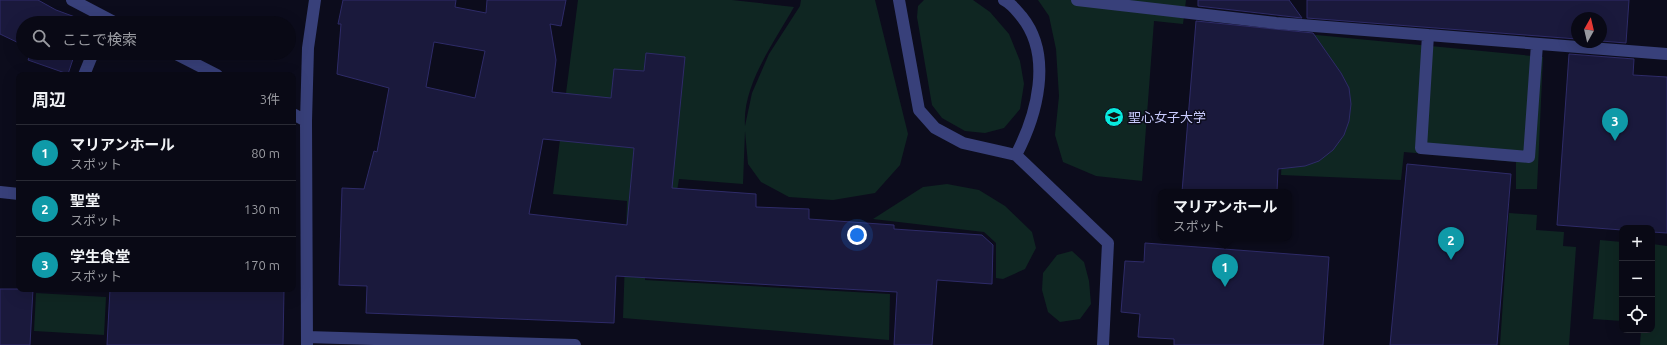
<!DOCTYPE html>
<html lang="ja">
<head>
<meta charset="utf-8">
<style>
  :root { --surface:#090915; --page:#171722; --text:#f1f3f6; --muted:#999aa0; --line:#292a34; --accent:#db2777 }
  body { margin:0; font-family:Ubuntu,"Noto Sans JP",sans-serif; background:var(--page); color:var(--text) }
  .controls { position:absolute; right:12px; bottom:12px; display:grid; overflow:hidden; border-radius:8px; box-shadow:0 4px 16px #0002 }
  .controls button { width:36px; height:36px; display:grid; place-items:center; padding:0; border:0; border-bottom:1px solid var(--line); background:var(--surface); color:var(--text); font:20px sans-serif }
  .compass { position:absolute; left:1571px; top:12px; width:36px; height:36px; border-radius:50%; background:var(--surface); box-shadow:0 4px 16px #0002; rotate:8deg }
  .you { position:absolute; left:857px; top:235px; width:14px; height:14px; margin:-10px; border:3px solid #fff; border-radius:50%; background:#1a73e8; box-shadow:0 0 0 6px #1a73e833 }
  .badge { display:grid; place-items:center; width:26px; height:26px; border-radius:50%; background:var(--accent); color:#fff; font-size:13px; font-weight:700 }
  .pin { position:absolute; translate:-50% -33px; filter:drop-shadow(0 1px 2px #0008) }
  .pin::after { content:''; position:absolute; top:21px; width:14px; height:12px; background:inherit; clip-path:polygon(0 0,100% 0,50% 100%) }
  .popup { position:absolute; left:1158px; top:189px; width:134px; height:52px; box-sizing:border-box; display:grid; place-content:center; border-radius:8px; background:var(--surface); filter:drop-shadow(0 1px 3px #0005); font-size:13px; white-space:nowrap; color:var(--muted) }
  .popup b { font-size:15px; color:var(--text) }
  .popup::after { content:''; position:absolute; left:50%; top:100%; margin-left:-8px; border:8px solid transparent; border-top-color:var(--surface) }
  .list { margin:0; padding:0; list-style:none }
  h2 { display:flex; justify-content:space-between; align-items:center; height:52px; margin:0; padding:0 16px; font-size:17px }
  h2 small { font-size:13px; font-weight:400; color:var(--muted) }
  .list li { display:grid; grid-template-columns:26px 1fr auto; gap:12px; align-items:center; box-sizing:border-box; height:56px; padding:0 16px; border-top:1px solid var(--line) }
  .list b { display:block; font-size:15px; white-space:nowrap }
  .list p { margin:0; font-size:13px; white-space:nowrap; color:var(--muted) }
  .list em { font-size:13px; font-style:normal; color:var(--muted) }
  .icon { flex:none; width:22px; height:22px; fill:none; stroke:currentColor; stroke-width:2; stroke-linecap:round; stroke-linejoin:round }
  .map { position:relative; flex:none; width:1667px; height:345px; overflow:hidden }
  .search { position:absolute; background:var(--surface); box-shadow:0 4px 16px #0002; left:16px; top:16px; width:280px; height:44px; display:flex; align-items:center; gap:10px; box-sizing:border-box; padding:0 14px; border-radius:22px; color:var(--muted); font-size:15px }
  .panel { position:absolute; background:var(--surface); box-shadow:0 4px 16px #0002; left:16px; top:72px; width:280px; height:220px; border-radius:8px }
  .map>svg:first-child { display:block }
  .green { fill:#0f2622 }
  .building { fill:#1a193c; stroke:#2e2b68; fill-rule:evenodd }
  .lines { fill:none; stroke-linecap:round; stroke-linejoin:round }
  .minor { stroke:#38407a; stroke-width:12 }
  .labels { text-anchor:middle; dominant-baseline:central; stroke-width:3; stroke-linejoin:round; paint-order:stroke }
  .poi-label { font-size:13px; fill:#c9cbfd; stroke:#0c0c1c; text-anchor:start }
</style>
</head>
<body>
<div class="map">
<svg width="1667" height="345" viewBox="0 0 1667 345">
  <rect width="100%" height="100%" fill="#0c0c1c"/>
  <path class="green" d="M578,0H732L794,7C775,41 742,85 745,126L752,93L769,54L800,6L801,0H875L908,134L900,165L875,193L833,200L789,197L761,182L748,164L745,131L743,184L679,179L674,209L648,208L645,280L890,294L889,340L623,318L627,201L553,194Z
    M924,0H973L990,12L1009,34L1020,61L1024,84L1020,109L1004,128L985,133L965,131L942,118L932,105L917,17L918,6Z
    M1038,0H1186L1183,24L1154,21L1142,181L1096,176L1063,162L1055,135L1059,96L1056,49L1049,16Z
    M1266,30L1543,57L1537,189H1516V162L1404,152L1401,180L1281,175L1282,158Z
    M947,184L979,190L1005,206L1032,232L1036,248L1025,269L1003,279L996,278V243L984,232L873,219L923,187Z
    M1509,213L1537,215L1536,230L1564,232L1563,246L1576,247L1569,345H1500Z
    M1600,240L1622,242V321L1593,319Z
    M1652,244L1667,246V345H1640L1641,330H1652Z
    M1072,251L1084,262L1089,281L1091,304L1080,319L1060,322L1048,312L1042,290L1043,273L1057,255Z
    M36,293L106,297L104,335L34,331Z"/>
  <path class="building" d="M0,0H38L56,10L86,21V23H23V45L0,34Z
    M343,0H456L455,7L486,13L487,0H566L561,26L550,24L556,60L552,92L611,98L614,69L644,71L646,53L685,57L672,188L756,194V207L809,209V219L894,225V229L982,235L993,245L992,284L937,280L932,345H894L897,292L616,276L614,323L366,313L367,286L339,285L342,188L364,189L374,151L377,152L389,88L337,74L341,24H338ZM434,42L485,51L475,98L426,87ZM543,139L634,148L627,225L529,214Z
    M1198,0H1289L1302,18L1198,6Z
    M1307,0H1629L1626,43L1601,41V18H1577V39L1307,18Z
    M1196,21L1313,33L1341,73L1349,88L1351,104L1349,121L1344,135L1333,150L1319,161L1305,166L1278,169L1277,192H1182Z
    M31,53H75L68,74L28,60Z
    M1569,54L1634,59L1633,75L1667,77V233L1652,232V228H1622V230L1557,225Z
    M1407,164L1511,174L1497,345H1390Z
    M1145,243L1329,257L1323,345H1174V339L1138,337L1140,314L1121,312L1125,261L1144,262Z
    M0,289H33L30,345H0Z
    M110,289H284L283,345H107Z"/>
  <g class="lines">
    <path class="minor" d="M72,0L116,23
      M899,0L919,110L935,128L963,143L1016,155L1108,243L1103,345
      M1004,0C1012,4 1016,10 1022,17C1053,56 1037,115 1016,155
      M1077,0L1276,23L1667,54
      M1428,35L1421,148L1529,157L1537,44
      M174,53L217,75
      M84,75L93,53
      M293,114L306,121
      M0,192L19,194
      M307,337L575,345
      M307,345L306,121L308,48L315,0"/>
  </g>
  <defs>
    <g id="university-disc" transform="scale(1)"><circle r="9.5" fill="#08eade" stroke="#0c0c1c"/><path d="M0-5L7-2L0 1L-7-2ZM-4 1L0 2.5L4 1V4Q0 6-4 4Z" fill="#111"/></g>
  </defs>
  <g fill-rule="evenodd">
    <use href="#university-disc" x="1114" y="117"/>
  </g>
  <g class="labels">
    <g class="poi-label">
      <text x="1128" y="117">聖心女子大学</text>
    </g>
  </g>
</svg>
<div class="controls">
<button>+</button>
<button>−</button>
<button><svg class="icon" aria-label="locate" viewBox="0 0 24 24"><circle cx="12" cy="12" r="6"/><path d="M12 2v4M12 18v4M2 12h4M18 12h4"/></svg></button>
</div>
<svg class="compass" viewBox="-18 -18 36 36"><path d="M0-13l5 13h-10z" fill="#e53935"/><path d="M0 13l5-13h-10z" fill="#999aa0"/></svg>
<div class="you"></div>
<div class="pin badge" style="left:1225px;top:287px;background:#0f9aa8">1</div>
<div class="popup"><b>マリアンホール</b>スポット</div>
<div class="pin badge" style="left:1451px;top:260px;background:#0f9aa8">2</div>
<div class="pin badge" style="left:1615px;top:141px;background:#0f9aa8">3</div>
<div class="search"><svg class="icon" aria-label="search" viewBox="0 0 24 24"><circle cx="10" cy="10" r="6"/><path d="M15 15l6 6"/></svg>ここで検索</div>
<section class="panel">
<h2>周辺<small>3件</small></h2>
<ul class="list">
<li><span class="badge" style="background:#0f9aa8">1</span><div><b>マリアンホール</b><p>スポット</p></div><em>80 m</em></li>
<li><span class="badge" style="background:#0f9aa8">2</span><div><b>聖堂</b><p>スポット</p></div><em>130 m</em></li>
<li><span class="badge" style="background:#0f9aa8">3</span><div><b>学生食堂</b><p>スポット</p></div><em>170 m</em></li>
</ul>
</section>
</div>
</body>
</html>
